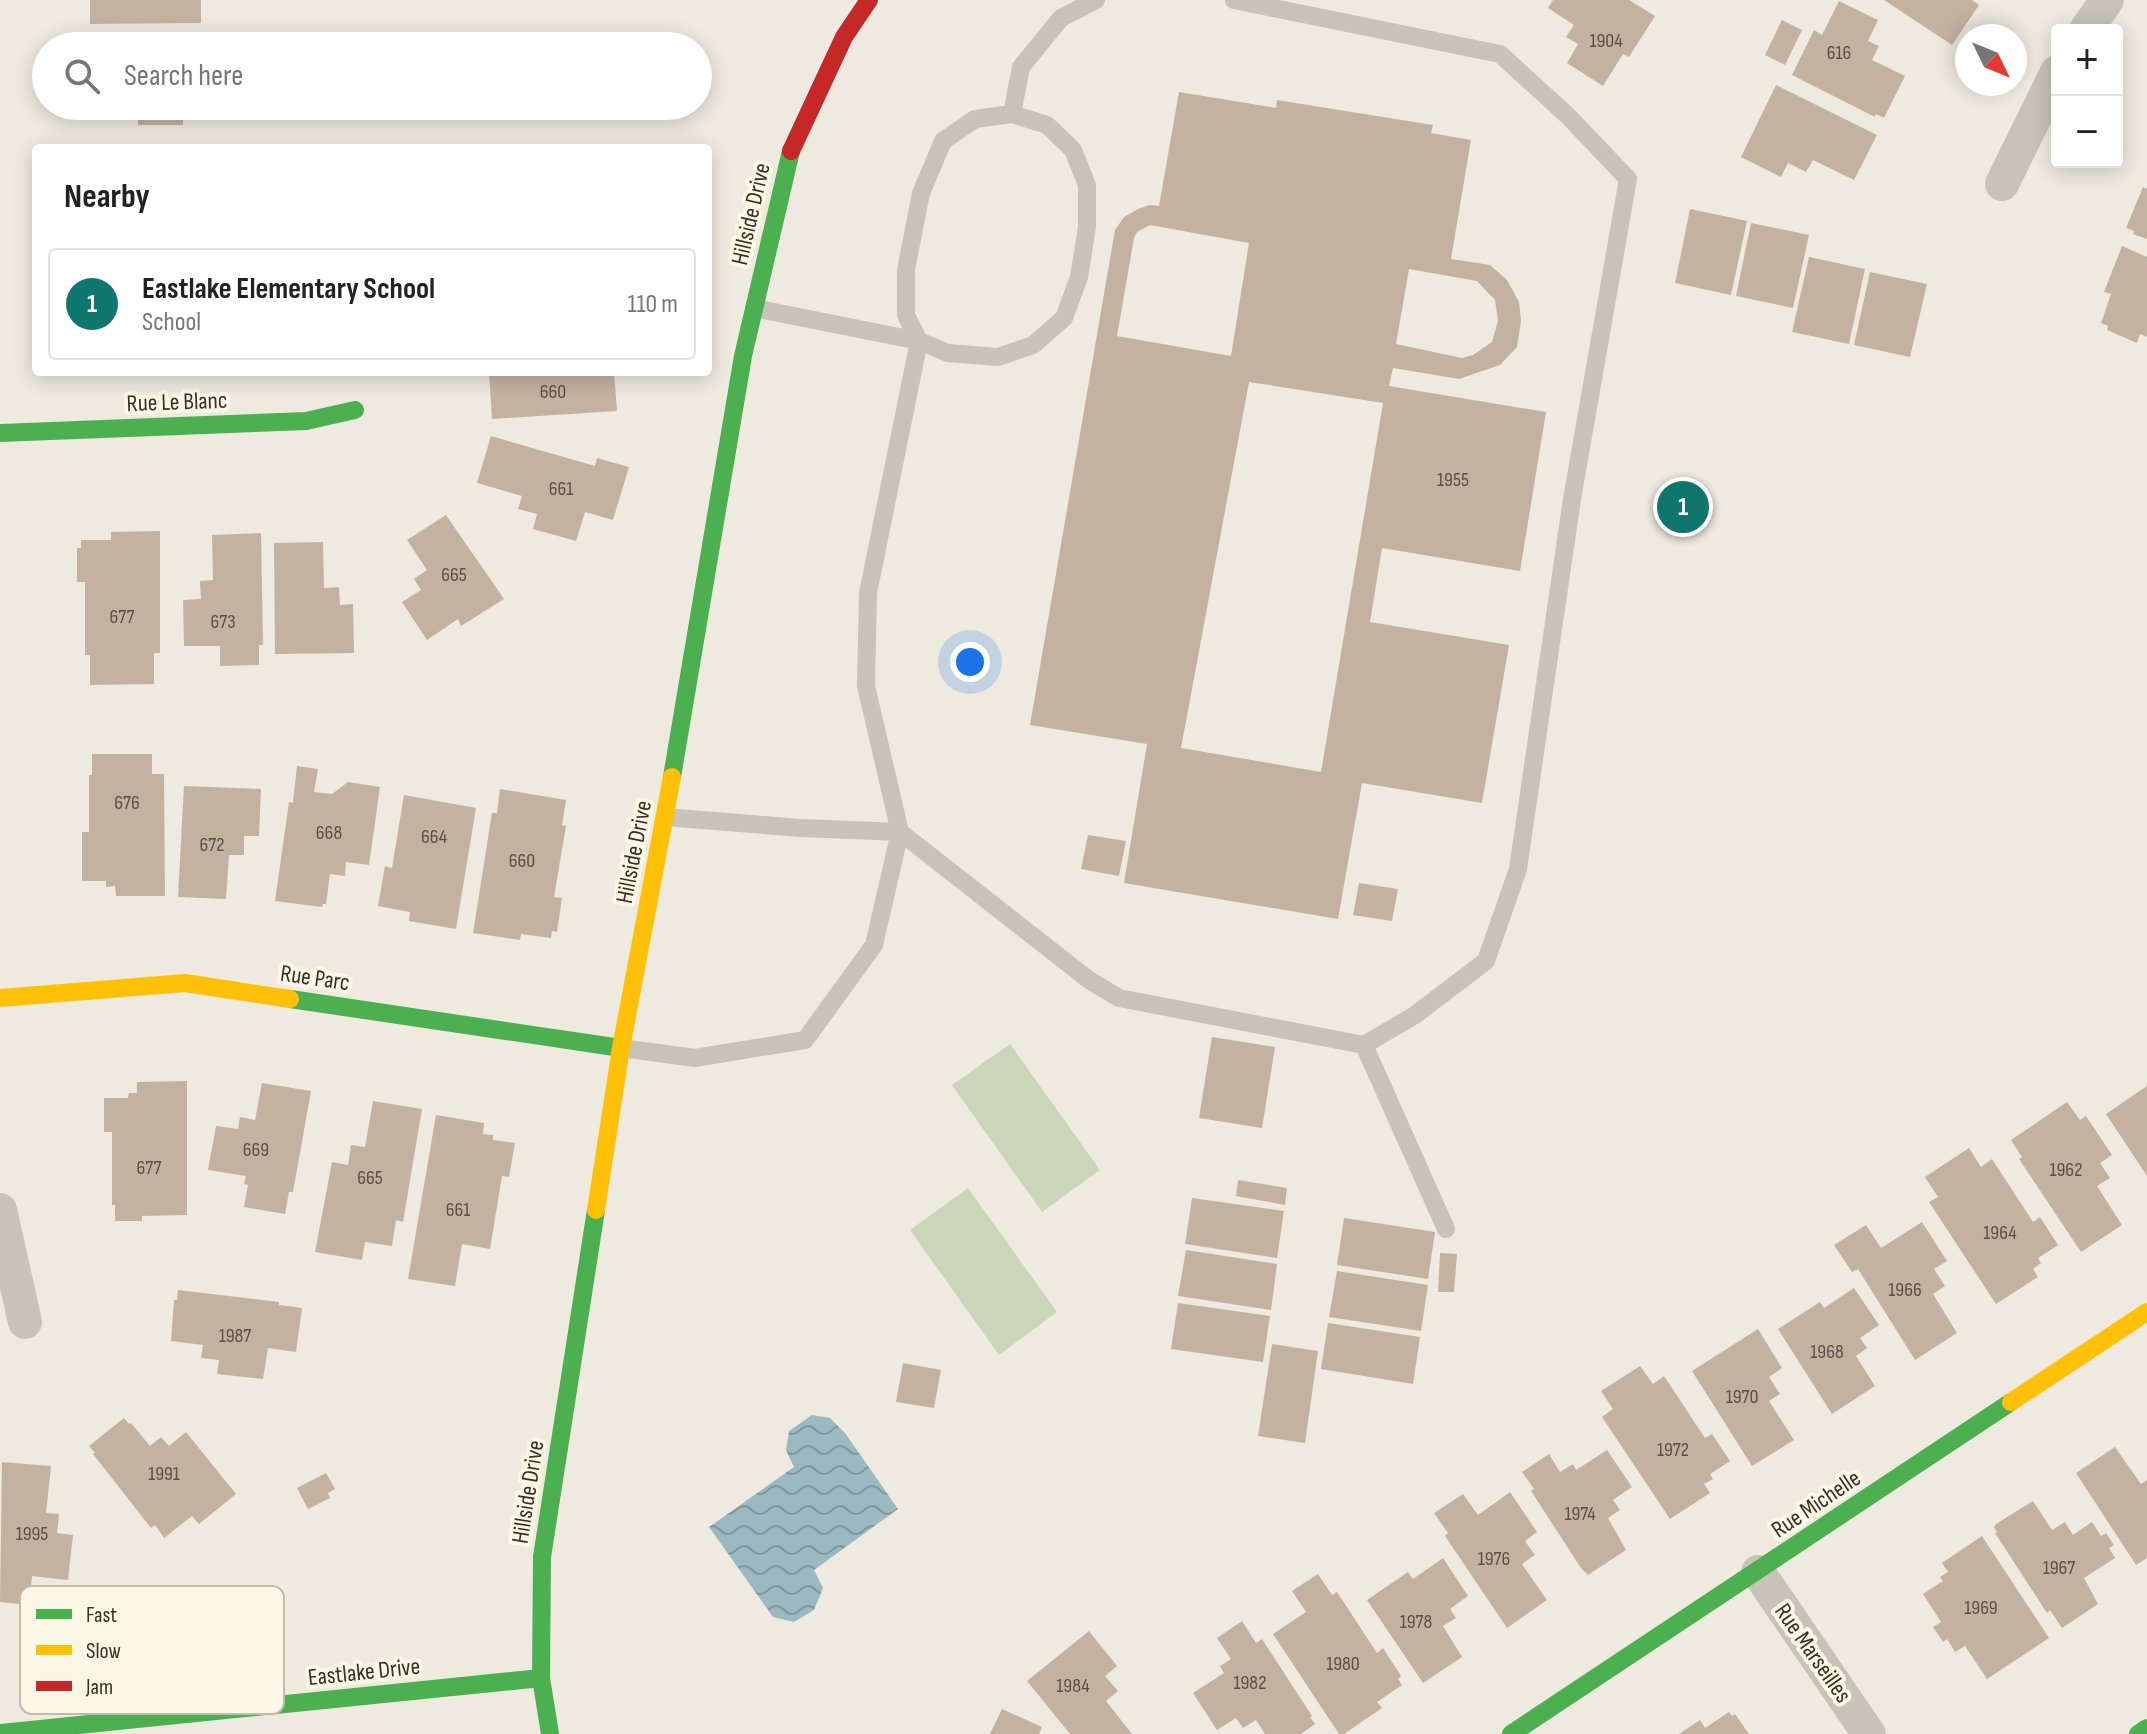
<!DOCTYPE html>
<html lang="en">
<head>
<meta charset="utf-8">
<style>
  :root { --surface:#fff; --page:#f6f6f6; --text:#222; --muted:#767676; --line:#e0e0e0; --accent:#0f766e }
  body { margin:0; font-family:"Sofia Sans Condensed",sans-serif; background:var(--page); color:var(--text) }
  .controls { position:absolute; right:24px; top:24px; display:grid; overflow:hidden; border-radius:8px; box-shadow:0 4px 20px #0003 }
  .controls button { width:72px; height:72px; display:grid; place-items:center; padding:0; border:0; border-bottom:2px solid var(--line); background:var(--surface); color:var(--text); font:40px sans-serif }
  .compass { position:absolute; left:1955px; top:24px; width:72px; height:72px; border-radius:50%; background:var(--surface); box-shadow:0 4px 20px #0003; rotate:133deg }
  .you { position:absolute; left:970px; top:662px; width:28px; height:28px; margin:-20px; border:6px solid #fff; border-radius:50%; background:#1a73e8; box-shadow:0 0 0 12px #1a73e833 }
  .badge { display:grid; place-items:center; width:52px; height:52px; border-radius:50%; background:var(--accent); color:#fff; font-size:26px; font-weight:700 }
  .pin { position:absolute; translate:-50% -50%; border:4px solid #fff; box-shadow:0 2px 8px #0006 }
  .list { margin:0; padding:0; list-style:none }
  h2 { display:flex; justify-content:space-between; align-items:center; height:104px; margin:0; padding:0 32px; font-size:34px }
  h2 small { font-size:26px; font-weight:400; color:var(--muted) }
  .list li { display:grid; grid-template-columns:52px 1fr auto; gap:24px; align-items:center; box-sizing:border-box; height:112px; margin:0 16px 16px; padding:0 16px; border:2px solid var(--line); border-radius:8px }
  .list b { display:block; font-size:30px; white-space:nowrap }
  .list p { margin:0; font-size:26px; white-space:nowrap; color:var(--muted) }
  .list em { font-size:26px; font-style:normal; color:var(--muted) }
  .icon { flex:none; width:44px; height:44px; fill:none; stroke:currentColor; stroke-width:2; stroke-linecap:round; stroke-linejoin:round }
  .map { position:relative; flex:none; width:2147px; height:1734px; overflow:hidden }
  .search { position:absolute; background:var(--surface); box-shadow:0 4px 20px #0003; left:32px; top:32px; width:680px; height:88px; display:flex; align-items:center; gap:20px; box-sizing:border-box; padding:0 28px; border-radius:44px; color:var(--muted); font-size:30px }
  .panel { position:absolute; background:var(--surface); box-shadow:0 4px 20px #0003; left:32px; top:144px; width:680px; height:232px; border-radius:8px }
  .map>svg:first-child { display:block }
  .pitch { fill:#cad6b8 }
  .water { fill:url(#water-waves) }
  .building { fill:#c4b2a0; fill-rule:evenodd }
  .lines { fill:none; stroke-linecap:round; stroke-linejoin:round }
  .lane { stroke:#c8c3b9; stroke-width:18 }
  .street { stroke:#c8c3b9; stroke-width:34 }
  .fast { stroke:#4caf50; stroke-width:18 }
  .slow { stroke:#ffc107; stroke-width:18 }
  .jam { stroke:#c62828; stroke-width:18 }
  .labels { text-anchor:middle; dominant-baseline:central; stroke-width:8; stroke-linejoin:round; paint-order:stroke }
  .number-label { font-size:20px; fill:#5b5045 }
  .street-label { font-size:24px; fill:#383027; stroke:#fbf7e7 }
  .key { fill:#fbf7e7; stroke:#c0bbad; stroke-width:2 }
  .key-label { font-size:22px; fill:#383027 }
</style>
</head>
<body>
<div class="map">
<svg width="2147" height="1734" viewBox="0 0 2147 1734">
  <defs>
    <pattern id="water-waves" width="16" height="10" patternUnits="userSpaceOnUse" patternTransform="scale(2)"><rect width="16" height="10" fill="#9ab9c1"/><path d="M0 5q4-4 8 0t8 0" fill="none" stroke="#7f979d"/></pattern>
  </defs>
  <rect width="100%" height="100%" fill="#eeeae0"/>
  <path class="pitch" d="M1010,1044L1100,1170L1042,1212L952,1085Z
    M968,1188L1057,1312L999,1355L910,1230Z"/>
  <path class="water" d="M812,1415L830,1418L845,1433L898,1509L814,1570L823,1588L814,1610L794,1622L773,1617L709,1527L794,1467L786,1450L789,1431Z"/>
  <path class="building" d="M90,0H201V23L90,24Z
    M1553,0H1629L1655,16L1629,57L1623,54L1603,86L1567,63L1578,44L1566,37L1574,25L1548,8Z
    M1884,0H1972L1979,5L1952,45Z
    M1839,1L1878,20L1868,41L1879,46L1872,60L1905,76L1884,118L1876,114L1875,117L1792,75L1814,30L1822,35Z
    M1782,20L1802,30L1785,65L1765,55Z
    M91,39L191,40V46H91Z
    M1776,85L1877,135L1854,180L1813,160L1806,172L1788,163L1781,177L1741,157Z
    M1179,92L1276,108L1277,100L1433,125L1431,133L1471,140L1451,259L1490,265L1507,280L1519,302L1521,321L1517,347L1500,365L1459,379L1393,368L1389,386L1546,412L1520,571L1382,548L1370,622L1509,645L1482,803L1362,783L1338,919L1124,883L1147,744L1030,725L1115,230L1124,217L1138,209L1150,205L1159,206ZM1150,225L1249,243L1231,356L1117,336L1134,238L1137,232ZM1409,269L1477,281L1495,300L1498,321L1492,342L1473,355L1462,358L1396,344ZM1249,382L1383,403L1321,772L1181,748Z
    M138,106H183V125H138Z
    M2143,187L2147,189V239L2133,234L2134,231L2126,228Z
    M1690,209L1747,221L1731,295L1675,283Z
    M1751,223L1809,235L1793,308L1736,296Z
    M2122,246L2147,257V337L2140,334L2137,343L2107,330L2108,326L2101,323L2111,294L2104,292Z
    M1809,257L1865,269L1849,344L1792,332Z
    M1870,272L1927,284L1910,357L1854,345Z
    M489,372H614L617,411L492,419Z
    M491,436L595,466L597,458L629,467L613,520L585,512L576,541L533,529L537,514L518,509L522,496L477,483Z
    M446,515L504,599L461,626L458,619L427,640L402,602L421,590L414,579L427,570L407,540Z
    M160,531V653H154V684L90,685V655H85V582H77V548H81V540H111V532Z
    M261,533L263,645H259V665L220,666V646H184L183,600L201,599L200,581L213,580L212,535Z
    M323,542L324,588L339,587L340,605L353,604L354,653L275,654L274,543Z
    M92,754H152V774H164L165,896H116L115,886L106,887V881H82V832H89V775H92Z
    M297,766L318,769L314,792L332,794L348,782L380,787L369,865L346,862L345,876L330,874L326,904H323L322,907L275,901L289,802L293,803Z
    M184,786L261,789L259,836H244V855H229L226,899L178,897Z
    M500,789L566,800L562,825L566,826L554,897L562,898L557,932L552,931L551,938L521,934L520,940L473,933L492,813H497Z
    M404,795L476,808L456,929L409,921L410,912L378,906L385,866L392,868Z
    M1088,835L1126,841L1119,876L1081,869Z
    M1359,883L1398,889L1392,921L1353,915Z
    M1212,1037L1275,1047L1262,1128L1199,1118Z
    M187,1081V1215L142,1216V1221H115V1205H112V1132H104V1098H128L129,1093H137V1082Z
    M262,1083L311,1091L293,1192H289L285,1214L244,1207L248,1185L244,1184L246,1176L208,1170L216,1126L238,1129L240,1117L255,1120Z
    M2147,1086V1176L2106,1114Z
    M373,1101L422,1109L403,1222L396,1220L392,1246L365,1242L362,1260L315,1252L332,1162L348,1165L351,1145L365,1147Z
    M2067,1102L2080,1120L2086,1116L2112,1155L2100,1163L2110,1178L2097,1186L2122,1225L2081,1252L2019,1159L2022,1157L2011,1140Z
    M436,1115L484,1123L483,1134L493,1135V1140L515,1143L509,1177L502,1176L490,1249L462,1244L455,1286L408,1279Z
    M1969,1148L1981,1167L1992,1159L2033,1222L2040,1217L2058,1245L2038,1258L2041,1263L2033,1269L2038,1277L1996,1304L1929,1202L1938,1197L1925,1177Z
    M1238,1180L1287,1188L1285,1205L1236,1196Z
    M1192,1198L1284,1211L1277,1258L1185,1244Z
    M1344,1218L1435,1232L1428,1279L1337,1265Z
    M1922,1222L1947,1261L1934,1269L1945,1286L1933,1294L1957,1333L1915,1360L1858,1269L1852,1272L1834,1245L1866,1225L1881,1248Z
    M1186,1250L1277,1264L1271,1310L1178,1296Z
    M1440,1253L1457,1254L1454,1292H1438Z
    M1337,1271L1428,1285L1421,1331L1329,1317Z
    M1854,1288L1879,1325L1860,1338L1867,1348L1856,1356L1875,1386L1832,1414L1778,1329L1820,1302L1824,1308Z
    M178,1290L279,1302V1305L302,1308L296,1352L268,1348L263,1379L217,1374L219,1360L201,1358L203,1345L171,1341L174,1300H177Z
    M1178,1303L1270,1316L1263,1362L1171,1349Z
    M1328,1323L1420,1337L1413,1384L1321,1369Z
    M1758,1329L1782,1368L1769,1377L1780,1394L1769,1401L1794,1440L1752,1466L1692,1371Z
    M1272,1344L1318,1351L1305,1443L1258,1436Z
    M903,1363L941,1370L934,1408L896,1402Z
    M1640,1366L1653,1384L1664,1376L1705,1438L1712,1434L1730,1461L1710,1474L1713,1479L1704,1484L1710,1493L1670,1519L1602,1417L1613,1409L1601,1391Z
    M124,1418L129,1424L131,1423L150,1446L161,1437L169,1446L186,1432L236,1494L199,1524L192,1516L164,1538L155,1525L151,1528L93,1454L95,1453L89,1446Z
    M2115,1447L2141,1484L2147,1480V1558L2136,1565L2076,1473Z
    M1607,1450L1632,1487L1613,1500L1620,1510L1608,1518L1626,1550L1588,1575L1581,1568L1531,1491L1534,1489L1522,1472L1549,1454L1560,1472L1573,1464L1576,1470Z
    M2,1462L51,1466L46,1513L59,1514L57,1533L73,1535L68,1580L32,1576L29,1605L0,1602Z
    M326,1473L335,1489L328,1493L330,1498L308,1509L297,1488Z
    M1510,1492L1537,1532L1525,1541L1535,1555L1522,1564L1547,1600L1507,1628L1445,1536L1448,1533L1434,1513L1463,1494L1478,1515Z
    M2033,1501L2052,1530L2065,1522L2073,1535L2092,1522L2101,1536L2106,1533L2114,1545L2109,1548L2115,1558L2084,1578L2098,1604L2062,1628L2050,1610L2047,1613L1995,1533L1997,1532L1994,1527L1996,1524Z
    M1982,1536L2049,1638L1987,1679L1965,1646L1955,1652L1947,1639L1943,1642L1933,1627L1941,1622L1923,1594L1943,1581L1940,1577L1948,1572L1942,1563Z
    M1443,1558L1468,1596L1450,1609L1456,1618L1443,1626L1462,1657L1423,1683L1367,1600L1408,1572L1413,1579Z
    M1318,1574L1332,1595L1337,1592L1377,1653L1383,1648L1401,1676L1398,1679L1402,1685L1377,1702L1382,1708L1344,1734H1339L1273,1634L1306,1612L1292,1591Z
    M1242,1621L1256,1643L1262,1639L1312,1716L1310,1717L1315,1724L1301,1734H1265L1256,1720L1243,1728L1236,1718L1217,1730L1193,1693L1224,1673L1220,1666L1231,1659L1217,1638Z
    M1089,1631L1117,1666L1105,1676L1118,1691L1106,1701L1132,1734H1070L1027,1681Z
    M1002,1709L1042,1727L1039,1734H990Z
    M1729,1712L1732,1716L1735,1714L1749,1734H1679L1700,1720L1705,1728Z"/>
  <g class="lines">
    <path class="lane" d="M1012,114L1021,67L1061,18L1096,0
      M665,817L800,828L900,832L1089,980L1119,998L1364,1045L1415,1015L1486,961L1518,869L1572,499L1628,179L1569,117L1500,54L1234,0
      M1364,1045L1446,1229
      M621,1048L695,1058L805,1040L874,945L900,832L866,686L868,593L919,341L906,315V270L921,193L943,141L975,119L1012,114L1047,125L1073,150L1087,185V227L1079,277L1064,318L1033,345L998,357L948,353L919,341L754,308"/>
    <path class="street" d="M2086,30L2107,0
      M2002,184L2057,72
      M0,1210L25,1322
      M1758,1572L1869,1734"/>
    <path class="fast" d="M0,433L306,421L355,410
      M672,777L743,356L791,151
      M290,999L621,1048
      M0,1733L541,1678
      M550,1734L541,1678L542,1557L596,1210
      M1511,1734L2011,1402
      M2138,1734L2147,1728"/>
    <path class="slow" d="M0,998L185,983L290,999
      M596,1210L621,1048L672,777
      M2011,1402L2147,1312"/>
    <path class="jam" d="M791,151L844,37L869,0"/>
  </g>
  <g class="labels">
    <g class="number-label">
      <text x="1606" y="41">1904</text>
      <text x="1839" y="53">616</text>
      <text x="553" y="392">660</text>
      <text x="1453" y="480">1955</text>
      <text x="561" y="489">661</text>
      <text x="454" y="575">665</text>
      <text x="122" y="617">677</text>
      <text x="223" y="622">673</text>
      <text x="127" y="803">676</text>
      <text x="329" y="833">668</text>
      <text x="434" y="837">664</text>
      <text x="212" y="845">672</text>
      <text x="522" y="861">660</text>
      <text x="256" y="1150">669</text>
      <text x="149" y="1168">677</text>
      <text x="2066" y="1170">1962</text>
      <text x="370" y="1178">665</text>
      <text x="458" y="1210">661</text>
      <text x="2000" y="1233">1964</text>
      <text x="1905" y="1290">1966</text>
      <text x="235" y="1336">1987</text>
      <text x="1827" y="1352">1968</text>
      <text x="1742" y="1397">1970</text>
      <text x="1673" y="1450">1972</text>
      <text x="164" y="1474">1991</text>
      <text x="1580" y="1514">1974</text>
      <text x="32" y="1534">1995</text>
      <text x="1494" y="1559">1976</text>
      <text x="2059" y="1568">1967</text>
      <text x="1981" y="1608">1969</text>
      <text x="1416" y="1622">1978</text>
      <text x="1343" y="1664">1980</text>
      <text x="1250" y="1683">1982</text>
      <text x="1073" y="1686">1984</text>
    </g>
    <g class="street-label">
      <text transform="translate(751 214) rotate(-77)">Hillside Drive</text>
      <text transform="translate(177 402) rotate(-2)">Rue Le Blanc</text>
      <text transform="translate(634 852) rotate(-79)">Hillside Drive</text>
      <text transform="translate(315 978) rotate(8)">Rue Parc</text>
      <text transform="translate(528 1492) rotate(-81)">Hillside Drive</text>
      <text transform="translate(1816 1504) rotate(-34)">Rue Michelle</text>
      <text transform="translate(1813 1653) rotate(55)">Rue Marseilles</text>
      <text transform="translate(364 1672) rotate(-6)">Eastlake Drive</text>
    </g>
  </g>
  <rect x="20" y="1586" width="264" height="128" rx="12" class="key"/>
  <rect x="36" y="1609" width="36" height="10" fill="#4caf50"/>
  <rect x="36" y="1645" width="36" height="10" fill="#ffc107"/>
  <rect x="36" y="1681" width="36" height="10" fill="#c62828"/>
  <g class="key-label">
    <text x="86" y="1622">Fast</text>
    <text x="86" y="1658">Slow</text>
    <text x="86" y="1694">Jam</text>
  </g>
</svg>
<div class="controls">
<button>+</button>
<button>−</button>
</div>
<svg class="compass" viewBox="-18 -18 36 36"><path d="M0-13l5 13h-10z" fill="#e53935"/><path d="M0 13l5-13h-10z" fill="#767676"/></svg>
<div class="you"></div>
<div class="pin badge" style="left:1683px;top:507px">1</div>
<div class="search"><svg class="icon" aria-label="search" viewBox="0 0 24 24"><circle cx="10" cy="10" r="6"/><path d="M15 15l6 6"/></svg>Search here</div>
<section class="panel">
<h2>Nearby<small></small></h2>
<ul class="list">
<li><span class="badge">1</span><div><b>Eastlake Elementary School</b><p>School</p></div><em>110 m</em></li>
</ul>
</section>
</div>
</body>
</html>
